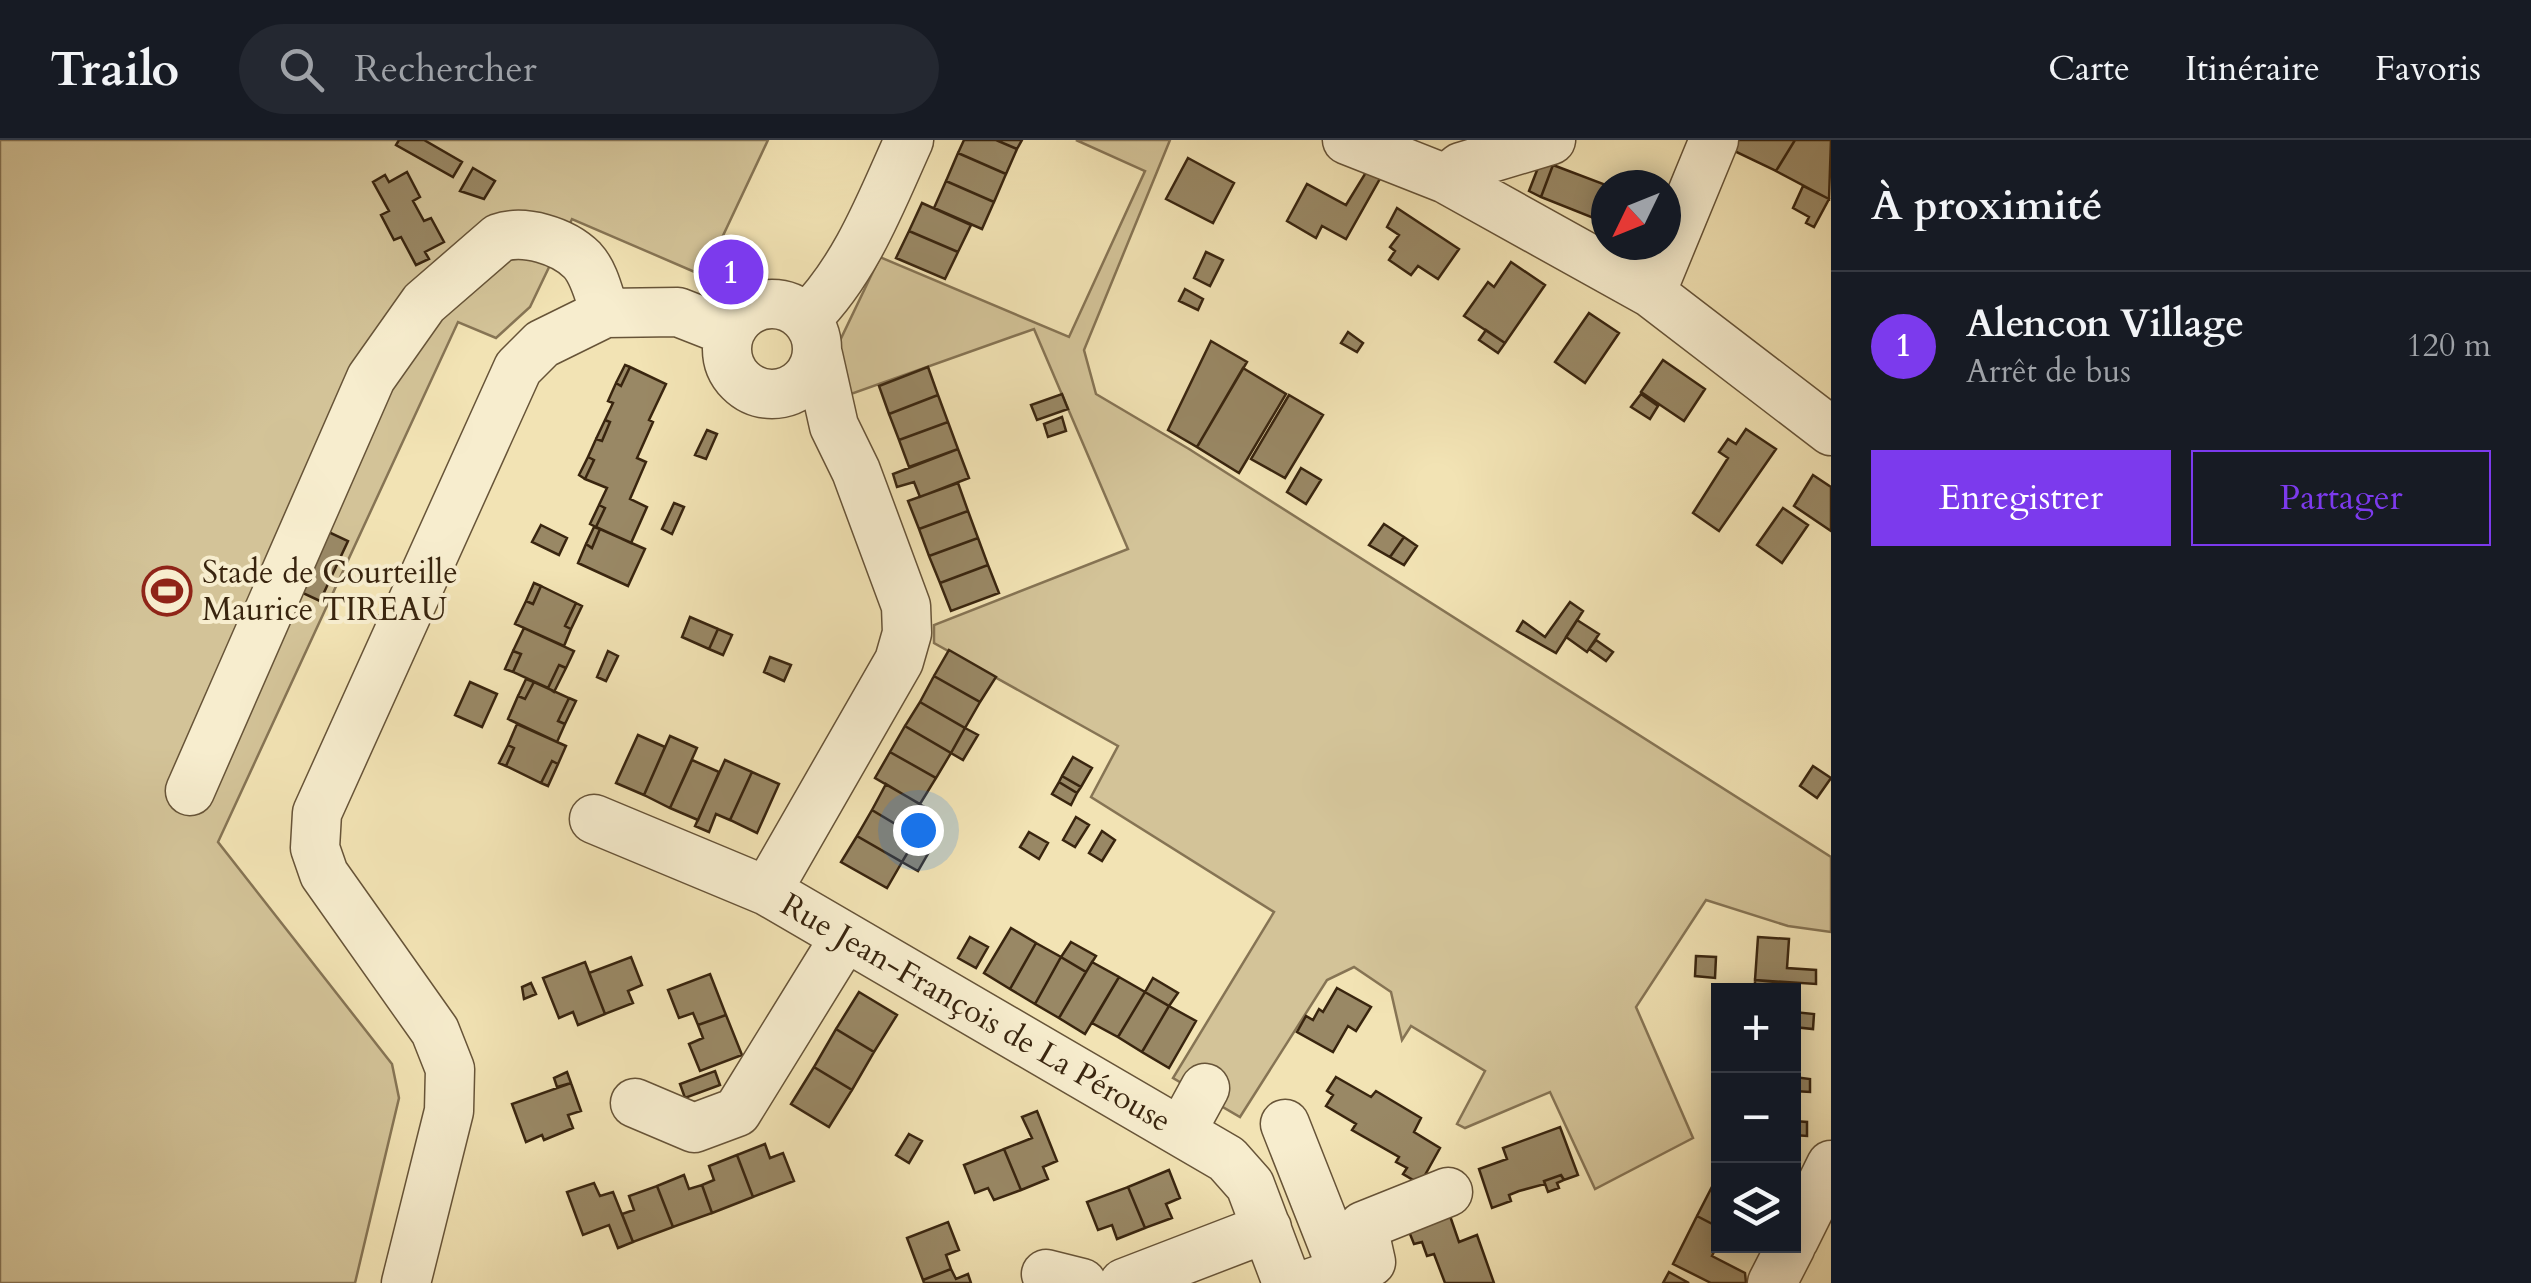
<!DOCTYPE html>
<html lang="fr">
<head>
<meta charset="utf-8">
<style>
  :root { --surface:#171b24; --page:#242831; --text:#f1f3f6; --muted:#9ea1a6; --line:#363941; --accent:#7c3aed }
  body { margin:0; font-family:Cardo,serif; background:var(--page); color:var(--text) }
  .controls { position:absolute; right:30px; bottom:30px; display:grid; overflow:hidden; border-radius:0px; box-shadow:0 5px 25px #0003 }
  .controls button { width:90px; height:90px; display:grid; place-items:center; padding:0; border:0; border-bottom:2px solid var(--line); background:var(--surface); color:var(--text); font:50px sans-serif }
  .compass { position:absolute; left:1591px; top:30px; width:90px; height:90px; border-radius:50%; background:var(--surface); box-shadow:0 5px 25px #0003; rotate:227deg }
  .you { position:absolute; left:918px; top:690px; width:35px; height:35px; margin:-25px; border:8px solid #fff; border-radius:50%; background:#1a73e8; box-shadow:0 0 0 15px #1a73e833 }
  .badge { display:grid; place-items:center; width:65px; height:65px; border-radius:50%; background:var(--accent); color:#fff; font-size:32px; font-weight:700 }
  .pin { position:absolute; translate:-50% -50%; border:5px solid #fff; box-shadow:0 2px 10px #0006 }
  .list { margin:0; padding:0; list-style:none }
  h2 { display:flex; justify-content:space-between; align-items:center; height:130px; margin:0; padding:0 40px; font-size:42px }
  h2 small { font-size:32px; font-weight:400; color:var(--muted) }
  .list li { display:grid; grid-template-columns:65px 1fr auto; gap:30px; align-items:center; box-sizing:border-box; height:150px; padding:0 40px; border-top:2px solid var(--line) }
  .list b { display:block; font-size:38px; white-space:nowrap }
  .list p { margin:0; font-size:32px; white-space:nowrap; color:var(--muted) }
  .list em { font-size:32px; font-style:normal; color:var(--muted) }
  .actions { display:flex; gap:20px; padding:30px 40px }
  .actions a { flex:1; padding:22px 0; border:2px solid var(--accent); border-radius:0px; text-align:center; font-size:35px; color:var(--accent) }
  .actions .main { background:var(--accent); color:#fff }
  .icon { flex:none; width:55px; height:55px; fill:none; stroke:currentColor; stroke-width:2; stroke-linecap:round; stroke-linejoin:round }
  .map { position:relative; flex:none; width:1831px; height:1143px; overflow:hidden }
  header { display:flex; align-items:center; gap:60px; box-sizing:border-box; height:140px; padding:0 50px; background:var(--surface); border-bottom:2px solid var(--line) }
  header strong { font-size:48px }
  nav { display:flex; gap:55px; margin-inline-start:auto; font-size:35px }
  .search { width:700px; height:90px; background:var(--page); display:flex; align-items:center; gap:25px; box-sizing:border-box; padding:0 35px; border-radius:55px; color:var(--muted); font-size:38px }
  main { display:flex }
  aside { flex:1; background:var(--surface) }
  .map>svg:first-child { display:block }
  .green { fill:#d3c398; stroke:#867454; stroke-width:2.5 }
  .building { fill:#998865; stroke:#39250f; stroke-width:2.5 }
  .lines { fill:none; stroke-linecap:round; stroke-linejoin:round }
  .minor-casing { stroke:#675438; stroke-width:51 }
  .minor { stroke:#f7edce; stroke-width:48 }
  .labels { text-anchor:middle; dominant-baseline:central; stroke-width:8; stroke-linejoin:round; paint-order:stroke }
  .poi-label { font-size:32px; fill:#39250f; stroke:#f7edce; text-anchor:start }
  .street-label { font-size:32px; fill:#39250f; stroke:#f7edce }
</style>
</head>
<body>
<header>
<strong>Trailo</strong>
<div class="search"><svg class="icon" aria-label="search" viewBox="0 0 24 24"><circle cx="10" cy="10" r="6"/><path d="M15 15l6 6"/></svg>Rechercher</div>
<nav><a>Carte</a><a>Itinéraire</a><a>Favoris</a></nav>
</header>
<main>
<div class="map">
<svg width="1831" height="1143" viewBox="0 0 1831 1143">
  <rect width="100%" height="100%" fill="#f2e3b4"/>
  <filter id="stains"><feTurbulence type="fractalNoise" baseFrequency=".002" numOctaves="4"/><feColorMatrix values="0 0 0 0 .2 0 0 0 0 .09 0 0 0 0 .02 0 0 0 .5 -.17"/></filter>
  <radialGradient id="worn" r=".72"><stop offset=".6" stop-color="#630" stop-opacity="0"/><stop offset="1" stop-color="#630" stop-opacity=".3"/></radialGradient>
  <path class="green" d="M0,0H768L704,136L572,79L530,167L496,198L458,182L218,702L392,924L399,958L355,1143H0Z
    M1076,0H1170L1084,210L1096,254L1189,309L1831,717V792L1788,786L1706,760L1636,867L1693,998L1595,1049L1550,952L1465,988L1457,984L1485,931L1411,886L1402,900L1391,852L1354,827L1327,840L1240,977L1173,938L1274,772L1091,657L1118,606L934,503V485L1128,409L1034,189L851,254L841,235L835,211L880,117L1069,197L1145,31Z"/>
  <path class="building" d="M399,0H424L462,22L453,37L396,5Z
    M964,0H996L1017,9L1006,34L958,13Z
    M996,0H1022L1017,9Z
    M1735,0H1795L1776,31L1730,9Z
    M1795,0H1831L1829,59L1776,31Z
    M958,13L1006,34L994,62L946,41Z
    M1188,18L1234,43L1213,83L1166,59Z
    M1541,20L1553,25L1541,57L1529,51Z
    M1553,25L1606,45V83L1541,57Z
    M473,28L495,41L484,59L460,51Z
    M1368,29L1382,35L1346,99L1322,86L1316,98L1287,81L1307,44L1346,65Z
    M407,32L420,57L413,61L424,81L431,78L444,102L425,112L429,119L416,125L401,97L394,100L381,75L389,71L373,42L385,35L389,42Z
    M946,41L994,62L982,89L934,68Z
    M1803,46L1829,59L1814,87L1806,83L1809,77L1793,68Z
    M922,63L971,85L958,112L909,91Z
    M1397,68L1459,109L1438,139L1418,126L1411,135L1389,120L1395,111L1390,107L1399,95L1387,87Z
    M909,91L958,112L945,139L896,118Z
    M1206,112L1223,120L1210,146L1194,138Z
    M1511,122L1545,145L1505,203L1464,176L1488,142L1494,147Z
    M1185,149L1203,159L1198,170L1179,161Z
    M1589,173L1619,193L1585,243L1555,222Z
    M1486,190L1505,203L1498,213L1479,200Z
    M1348,192L1363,203L1357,212L1341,203Z
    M1211,201L1247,222L1197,307L1168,290Z
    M1663,220L1705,249L1684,281L1641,252Z
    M625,225L630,227L621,246L616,243Z
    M630,227L666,244L649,280L653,282L637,318L646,322L630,359L647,367L631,403L596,387L605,368L599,365L607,348L585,339L594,320L588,317L596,299L602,301L610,282L605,280L613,263L608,261L616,243L621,246Z
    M928,227L938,255L889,274L879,246Z
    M1243,228L1286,254L1239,333L1197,307Z
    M1062,254L1068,269L1037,280L1031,265Z
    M1641,254L1658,266L1650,279L1631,267Z
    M938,255L948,282L899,300L889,274Z
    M1289,255L1323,275L1285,338L1251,319Z
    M1062,277L1066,291L1048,297L1044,284Z
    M605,280L610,282L602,301L596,299Z
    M948,282L958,309L909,327L899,300Z
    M1746,289L1776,309L1719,391L1693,373L1728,318L1719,312L1728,299L1736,304Z
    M707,290L717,294L706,319L695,315Z
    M958,309L969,338L920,357L914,342L897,347L893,334Z
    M588,317L594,320L585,339L579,335Z
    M1301,328L1321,340L1306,364L1287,352Z
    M1813,335L1831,347V391L1794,366Z
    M958,343L968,371L919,389L908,361Z
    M674,363L684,367L672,394L662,389Z
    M599,365L605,368L596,387L590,384Z
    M1783,368L1808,385L1782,423L1757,405Z
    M968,371L978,398L929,416L919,389Z
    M1384,384L1404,397L1390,417L1369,405Z
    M541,385L567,398L559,415L532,402Z
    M594,387L600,389L592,408L586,404Z
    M320,388L348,401L320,461L292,448Z
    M600,389L645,409L628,446L578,423L586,404L592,408Z
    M1404,397L1417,406L1404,425L1390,417Z
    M978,398L988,425L940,443L929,416Z
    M988,425L999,453L951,471L940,443Z
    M534,443L541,446L533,464L526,461Z
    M541,446L576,463L565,486L571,489L564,506L515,484L526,461L533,464Z
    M1570,462L1583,471L1556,513L1517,491L1523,481L1545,497Z
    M576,463L582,466L571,489L565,486Z
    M690,477L718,489L709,509L682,497Z
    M1577,480L1599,494L1587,512L1566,497Z
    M524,488L574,511L566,528L559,525L548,548L513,532L521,514L513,511Z
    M718,489L732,495L723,515L709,509Z
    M1596,500L1613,512L1606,521L1589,509Z
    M949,510L996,537L980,562L934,536Z
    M513,511L521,514L513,532L505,529Z
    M608,511L618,516L606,541L597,537Z
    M770,517L791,525L784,541L764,532Z
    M559,525L566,528L554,552L548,548Z
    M934,536L980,562L965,588L920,562Z
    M526,539L534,542L525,559L518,556Z
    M470,542L497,554L482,587L455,575Z
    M534,542L569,558L558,581L565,584L557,602L508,579L518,556L525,559Z
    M569,558L576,561L565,584L558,581Z
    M920,562L965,588L951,613L905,586Z
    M517,584L566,606L558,624L552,621L541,643L506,626L514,608L508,605Z
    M905,586L951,613L936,638L890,612Z
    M965,588L978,595L963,620L951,613Z
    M638,595L665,607L644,655L616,643Z
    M670,596L697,608L670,668L644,655Z
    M508,605L514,608L506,626L499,623Z
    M890,612L936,638L920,664L875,638Z
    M1073,617L1092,628L1081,647L1062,636Z
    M692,620L719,632L698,680L670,668Z
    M725,620L752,632L730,680L716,674L709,692L695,686Z
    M552,621L558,624L548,646L541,643Z
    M1813,626L1831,638L1817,658L1800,646Z
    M752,632L779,644L757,693L730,680Z
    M1062,636L1081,647L1077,653L1059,642Z
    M1059,642L1077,653L1071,665L1052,654Z
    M886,644L931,671L917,697L872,670Z
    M872,670L917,697L902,722L857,696Z
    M1076,677L1089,685L1075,707L1063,700Z
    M1102,691L1115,700L1102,721L1089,713Z
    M1029,692L1048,703L1039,719L1020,707Z
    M857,696L902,722L887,748L841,722Z
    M917,697L933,705L918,731L902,722Z
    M1011,788L1036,803L1010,849L984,833Z
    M970,797L988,807L976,828L958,818Z
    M1758,797L1789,799L1787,828L1816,830V844L1755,840Z
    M1071,802L1096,816L1086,832L1061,817Z
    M1036,803L1061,817L1035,864L1010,849Z
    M1696,816L1716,817L1715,838L1695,836Z
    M631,817L642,845L628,851L633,863L605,874L589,833Z
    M1061,817L1086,832L1059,878L1035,864Z
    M585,822L605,874L578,885L573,872L559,878L543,838Z
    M1092,822L1119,837L1085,894L1059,878Z
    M710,834L726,875L698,885L693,873L679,878L668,850Z
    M1119,837L1145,852L1118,897L1092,883Z
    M1153,838L1178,853L1169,866L1145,852Z
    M1755,840L1786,843V851H1755Z
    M531,843L536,854L524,859L522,847Z
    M1337,848L1371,867L1356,891L1348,886L1333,912L1297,892L1306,876L1313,880L1319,869L1323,872Z
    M859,852L897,875L874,912L836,889Z
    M1145,852L1169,866L1142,912L1118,897Z
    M1169,866L1196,881L1169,928L1142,912Z
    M1794,872L1814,874L1813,889L1794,887Z
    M726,875L742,915L700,931L689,904L703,898L698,885Z
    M836,889L874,912L852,950L814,927Z
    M814,927L852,950L829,987L791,964Z
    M715,931L720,945L685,958L680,944Z
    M567,932L571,943L557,947L554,938Z
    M1336,937L1371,957L1376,951L1421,978L1414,992L1440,1008L1420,1044L1403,1034L1407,1028L1396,1022L1399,1017L1352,990L1356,984L1326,966L1333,955L1327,951Z
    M1794,937L1810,939V952L1794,951Z
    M571,943L581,971L568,975L573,988L544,1000L542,995L526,1002L512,964Z
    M1037,971L1057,1021L1043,1027L1048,1039L1021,1050L1004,1009L1032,998L1022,977Z
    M1794,981L1807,982V996L1794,995Z
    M1560,987L1578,1035L1564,1040L1561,1035L1544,1041L1545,1044L1519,1051L1509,1055L1511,1061L1492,1068L1479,1029L1507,1019L1503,1008Z
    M909,994L922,1001L909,1023L896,1015Z
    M765,1004L770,1018L783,1013L794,1041L753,1057L737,1015Z
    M1004,1009L1021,1050L994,1060L988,1048L975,1053L964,1025Z
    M737,1015L753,1057L712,1073L702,1045L714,1040L709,1026Z
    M1169,1030L1180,1058L1166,1064L1172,1078L1145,1088L1128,1047Z
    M684,1035L689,1049L702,1045L712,1073L673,1087L657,1046Z
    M1561,1035L1564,1040L1557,1043L1559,1048L1548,1052L1544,1041Z
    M1717,1037L1718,1038V1087L1697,1076Z
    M594,1043L600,1056L613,1052L633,1102L618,1108L609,1085L583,1095L567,1052Z
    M657,1046L673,1087L633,1102L622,1074L634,1070L629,1056Z
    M1128,1047L1145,1088L1117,1099L1112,1085L1098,1090L1087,1062Z
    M1449,1073L1459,1102L1477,1095L1494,1143H1445L1434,1114L1427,1116L1422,1102L1414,1104L1408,1089Z
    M1697,1076L1718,1087V1103L1712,1116L1745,1133L1746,1143H1711L1673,1124Z
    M948,1082L959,1110L946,1115L951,1129L923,1140L907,1098Z
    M951,1129L956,1139L968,1134L971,1143H924L923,1140Z
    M1669,1132L1689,1143H1663Z"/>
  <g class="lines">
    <g class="minor-casing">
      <path id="minor" d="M1347,0L1446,39L1651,153L1831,291
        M1446,39L1461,27L1551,0
        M1651,153L1714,0
        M727 209a45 45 0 1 1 90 0a45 45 0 1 1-90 0Z
        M807,178C856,129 881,62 909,0
        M190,651L371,238L424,163L499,98C524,89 563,101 582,120C595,134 599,156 605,173L678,172L729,192
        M594,679L767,751L1227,1019L1250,1045L1287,1143
        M767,751L899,521L907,493L906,466L856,331L834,286L818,215
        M635,963L694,988L737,972L845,797
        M1285,984L1343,1131
        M1181,992L1205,948
        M1794,1100L1831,1025
        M1046,1134L1082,1143
        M406,1143L449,971L450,929L435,891L324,734L315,708L317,673L518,228L542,204L605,173
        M1124,1143L1267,1088
        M1311,1143L1371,1122L1363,1086L1448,1052
        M1772,1143L1791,1106"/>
    </g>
    <use href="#minor" class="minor"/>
  </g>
  <defs>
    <g id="stadium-ring" transform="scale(2.5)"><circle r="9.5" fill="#f7edce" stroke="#8f2418" stroke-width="1.5"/><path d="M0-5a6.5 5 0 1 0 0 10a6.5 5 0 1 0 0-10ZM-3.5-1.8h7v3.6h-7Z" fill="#8f2418"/></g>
  </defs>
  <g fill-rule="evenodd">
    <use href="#stadium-ring" x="167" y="451"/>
  </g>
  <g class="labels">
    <g class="poi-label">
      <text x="202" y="433">Stade de Courteille<tspan x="202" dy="37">Maurice TIREAU</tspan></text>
    </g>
    <g class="street-label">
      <text transform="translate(976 873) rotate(30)">Rue Jean-François de La Pérouse</text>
    </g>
  </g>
  <rect width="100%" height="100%" filter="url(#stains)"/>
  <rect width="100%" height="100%" fill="url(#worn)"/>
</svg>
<div class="controls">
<button>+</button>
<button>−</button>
<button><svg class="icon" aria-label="layers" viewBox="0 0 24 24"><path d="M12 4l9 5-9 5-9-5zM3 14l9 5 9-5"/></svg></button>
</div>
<svg class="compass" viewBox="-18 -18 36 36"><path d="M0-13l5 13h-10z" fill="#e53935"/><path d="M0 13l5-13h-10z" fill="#9ea1a6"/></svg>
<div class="you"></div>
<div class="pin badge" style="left:731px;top:132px">1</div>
</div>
<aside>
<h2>À proximité<small></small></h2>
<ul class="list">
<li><span class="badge">1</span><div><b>Alencon Village</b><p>Arrêt de bus</p></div><em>120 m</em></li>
</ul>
<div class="actions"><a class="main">Enregistrer</a><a>Partager</a></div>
</aside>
</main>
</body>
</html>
